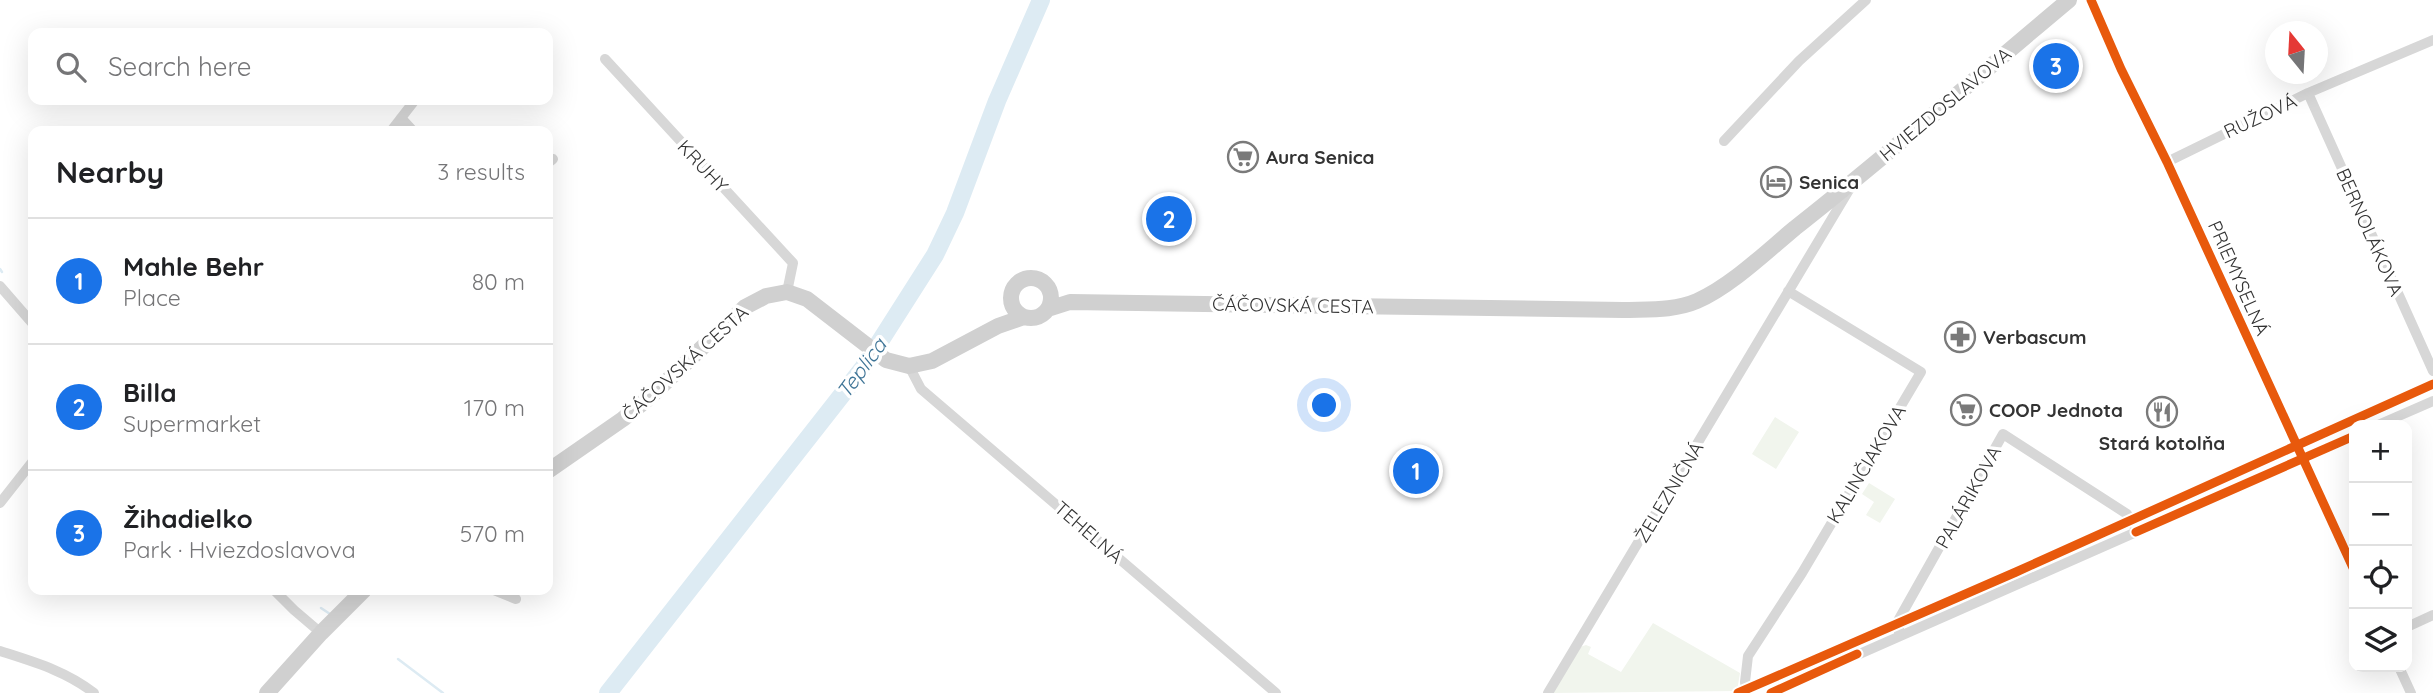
<!DOCTYPE html>
<html lang="en">
<head>
<meta charset="utf-8">
<style>
  :root { --surface:#fff; --page:#f6f6f6; --text:#202124; --muted:#757577; --line:#e0e0e0; --accent:#1a73e8 }
  body { margin:0; font-family:Quicksand,sans-serif; background:var(--page); color:var(--text) }
  .controls { position:absolute; right:21px; bottom:21px; display:grid; overflow:hidden; border-radius:14px; box-shadow:0 7px 28px #0002 }
  .controls button { width:63px; height:63px; display:grid; place-items:center; padding:0; border:0; border-bottom:2px solid var(--line); background:var(--surface); color:var(--text); font:35px sans-serif }
  .compass { position:absolute; left:2265px; top:21px; width:63px; height:63px; border-radius:50%; background:var(--surface); box-shadow:0 7px 28px #0002; rotate:342deg }
  .you { position:absolute; left:1325px; top:406px; width:24px; height:24px; margin:-18px; border:5px solid #fff; border-radius:50%; background:#1a73e8; box-shadow:0 0 0 10px #1a73e833 }
  .badge { display:grid; place-items:center; width:46px; height:46px; border-radius:50%; background:var(--accent); color:#fff; font-size:23px; font-weight:700 }
  .pin { position:absolute; translate:-50% -50%; border:4px solid #fff; box-shadow:0 2px 7px #0006 }
  .list { margin:0; padding:0; list-style:none }
  h2 { display:flex; justify-content:space-between; align-items:center; height:91px; margin:0; padding:0 28px; font-size:30px }
  h2 small { font-size:23px; font-weight:400; color:var(--muted) }
  .list li { display:grid; grid-template-columns:46px 1fr auto; gap:21px; align-items:center; box-sizing:border-box; height:126px; padding:0 28px; border-top:2px solid var(--line) }
  .list b { display:block; font-size:26px; white-space:nowrap }
  .list p { margin:0; font-size:23px; white-space:nowrap; color:var(--muted) }
  .list em { font-size:23px; font-style:normal; color:var(--muted) }
  .icon { flex:none; width:38px; height:38px; fill:none; stroke:currentColor; stroke-width:2; stroke-linecap:round; stroke-linejoin:round }
  .map { position:relative; flex:none; width:2433px; height:693px; overflow:hidden }
  .search { position:absolute; background:var(--surface); box-shadow:0 7px 28px #0002; left:28px; top:28px; width:525px; height:77px; display:flex; align-items:center; gap:18px; box-sizing:border-box; padding:0 24px; border-radius:14px; color:var(--muted); font-size:26px }
  .panel { position:absolute; background:var(--surface); box-shadow:0 7px 28px #0002; left:28px; top:126px; width:525px; height:469px; border-radius:14px }
  .map>svg:first-child { display:block }
  .green { fill:#f1f5ed }
  .lines { fill:none; stroke-linecap:round; stroke-linejoin:round }
  .stream { stroke:#ddebf3; stroke-width:2.5 }
  .river { stroke:#ddebf3; stroke-width:18 }
  .street { stroke:#d7d7d7; stroke-width:10 }
  .secondary { stroke:#d0d0d0; stroke-width:16 }
  .cycleway-casing { stroke:#fff; stroke-width:13 }
  .cycleway { stroke:#e8590c; stroke-width:9 }
  .labels { text-anchor:middle; dominant-baseline:central; stroke-width:7; stroke-linejoin:round; paint-order:stroke }
  .street-label { font-size:19px; fill:#333; stroke:#fff }
  .poi-label { font-size:19px; font-weight:bold; fill:#333; stroke:#fff; text-anchor:start }
  .water-label { font-size:21px; font-style:italic; fill:#3f7597; stroke:#fff }
</style>
</head>
<body>
<div class="map">
<svg width="2433" height="693" viewBox="0 0 2433 693">
  <rect width="100%" height="100%" fill="#fff"/>
  <path class="green" d="M2061,49L2072,75L2052,83L2041,58Z
    M1775,417L1799,432L1776,469L1752,454Z
    M1869,483L1895,499L1880,523L1866,515L1874,502L1862,494Z
    M1653,623L1740,673L1737,691L1553,693L1580,647L1586,645L1591,647L1588,654L1621,672Z"/>
  <g class="lines">
    <path class="stream" d="M0,269L2,272
      M321,608L330,614
      M398,659L443,693"/>
    <path class="river" d="M608,693L863,368L935,255L955,213L997,101L1041,0"/>
    <path class="street" d="M2091,0L2121,69L2167,162L2354,570
      M605,59L793,263L787,292
      M2308,93L2433,371
      M401,118L413,131
      M391,131L415,100
      M1724,141L1799,61L1866,0
      M2167,162L2308,93L2433,40
      M548,163L553,159
      M0,286L33,324
      M909,366L921,389L1276,693
      M2378,425L2433,401
      M0,503L33,461
      M274,590L294,610L321,633
      M494,590L516,599
      M2407,627L2433,615
      M1899,635V619L2003,434L2127,514L2137,531
      M0,651C34,662 66,671 94,693
      M2399,667L2411,693
      M1548,693L1852,185
      M1747,693L1745,682L1748,656L1802,573L1921,372L1788,291
      M1771,693L2354,436"/>
    <path class="secondary" d="M1011 298a20 20 0 1 1 40 0a20 20 0 1 1-40 0Z
      M1048,309L1070,302L1623,310C1648,309 1674,311 1697,301C1731,286 1766,252 1795,228C1888,155 1978,76 2069,0
      M548,471L623,419L650,397L745,307L766,296L787,292L807,299L886,360L909,366L932,361L998,326L1024,317
      M267,693L321,633L364,590"/>
    <g class="cycleway-casing">
      <path id="cycleway" d="M2091,0L2121,69L2167,162L2354,570
        M2136,532L2354,436
        M1738,693L2016,572L2433,384
        M1771,693L1857,654"/>
    </g>
    <use href="#cycleway" class="cycleway"/>
  </g>
  <defs>
    <g id="supermarket-ring" transform="scale(1.575)"><circle r="9.5" fill="#fff" stroke="#7a7a7a" stroke-width="1.5"/><path d="M-6-5.5h2.5l.6 2H6L4.5 2H-2.5L-4.4-4H-6ZM-1.5 3.2a1.3 1.3 0 1 0 .1 0ZM3 3.2a1.3 1.3 0 1 0 .1 0Z" fill="#7a7a7a"/></g>
    <g id="hotel-ring" transform="scale(1.575)"><circle r="9.5" fill="#fff" stroke="#7a7a7a" stroke-width="1.5"/><path d="M-6-4.5h1.5V1H6V5H4.5V3h-9V5H-6ZM-4 0a1.8 1.8 0 1 1 3.6 0ZM.5 0V-2.5h3Q6-2.5 6 0Z" fill="#7a7a7a"/></g>
    <g id="pharmacy-ring" transform="scale(1.575)"><circle r="9.5" fill="#fff" stroke="#7a7a7a" stroke-width="1.5"/><path d="M-2-6h4v4h4v4h-4v4h-4v-4h-4v-4h4Z" fill="#7a7a7a"/></g>
    <g id="restaurant-ring" transform="scale(1.575)"><circle r="9.5" fill="#fff" stroke="#7a7a7a" stroke-width="1.5"/><path d="M-5-6h1v4h1v-4h1v4h1v-4h1v5L-1.5 .5V6h-2V.5L-5-1ZM5-6V6H3V1.5H1.5Q1.5-4 5-6Z" fill="#7a7a7a"/></g>
  </defs>
  <g fill-rule="evenodd">
    <use href="#supermarket-ring" x="1243" y="157"/>
    <use href="#hotel-ring" x="1776" y="182"/>
    <use href="#pharmacy-ring" x="1960" y="337"/>
    <use href="#supermarket-ring" x="1966" y="410"/>
    <use href="#restaurant-ring" x="2162" y="412"/>
  </g>
  <g class="labels">
    <g class="street-label">
      <text transform="translate(1945 104) rotate(-40)">HVIEZDOSLAVOVA</text>
      <text transform="translate(2260 116) rotate(-25)">RUŽOVÁ</text>
      <text transform="translate(703 166) rotate(47)">KRUHY</text>
      <text transform="translate(2370 232) rotate(66)">BERNOLÁKOVA</text>
      <text transform="translate(2239 278) rotate(66)">PRIEMYSELNÁ</text>
      <text transform="translate(1293 305) rotate(1)">ČÁČOVSKÁ CESTA</text>
      <text transform="translate(685 363) rotate(-42)">ČÁČOVSKÁ CESTA</text>
      <text transform="translate(1866 464) rotate(-59)">KALINČIAKOVA</text>
      <text transform="translate(1669 492) rotate(-59)">ŽELEZNIČNÁ</text>
      <text transform="translate(1968 497) rotate(-61)">PALÁRIKOVA</text>
      <text transform="translate(1089 532) rotate(41)">TEHELNÁ</text>
    </g>
    <g class="poi-label">
      <text x="1266" y="157">Aura Senica</text>
      <text x="1799" y="182">Senica</text>
      <text x="1983" y="337">Verbascum</text>
      <text x="1989" y="410">COOP Jednota</text>
      <text x="2162" y="443" text-anchor="middle">Stará kotolňa</text>
    </g>
    <g class="water-label">
      <text transform="translate(861 368) rotate(-54)">Teplica</text>
    </g>
  </g>
</svg>
<div class="controls">
<button>+</button>
<button>−</button>
<button><svg class="icon" aria-label="locate" viewBox="0 0 24 24"><circle cx="12" cy="12" r="6"/><path d="M12 2v4M12 18v4M2 12h4M18 12h4"/></svg></button>
<button><svg class="icon" aria-label="layers" viewBox="0 0 24 24"><path d="M12 4l9 5-9 5-9-5zM3 14l9 5 9-5"/></svg></button>
</div>
<svg class="compass" viewBox="-18 -18 36 36"><path d="M0-13l5 13h-10z" fill="#e53935"/><path d="M0 13l5-13h-10z" fill="#757577"/></svg>
<div class="you"></div>
<div class="pin badge" style="left:1416px;top:471px">1</div>
<div class="pin badge" style="left:1169px;top:219px">2</div>
<div class="pin badge" style="left:2056px;top:66px">3</div>
<div class="search"><svg class="icon" aria-label="search" viewBox="0 0 24 24"><circle cx="10" cy="10" r="6"/><path d="M15 15l6 6"/></svg>Search here</div>
<section class="panel">
<h2>Nearby<small>3 results</small></h2>
<ul class="list">
<li><span class="badge">1</span><div><b>Mahle Behr</b><p>Place</p></div><em>80 m</em></li>
<li><span class="badge">2</span><div><b>Billa</b><p>Supermarket</p></div><em>170 m</em></li>
<li><span class="badge">3</span><div><b>Žihadielko</b><p>Park · Hviezdoslavova</p></div><em>570 m</em></li>
</ul>
</section>
</div>
</body>
</html>
